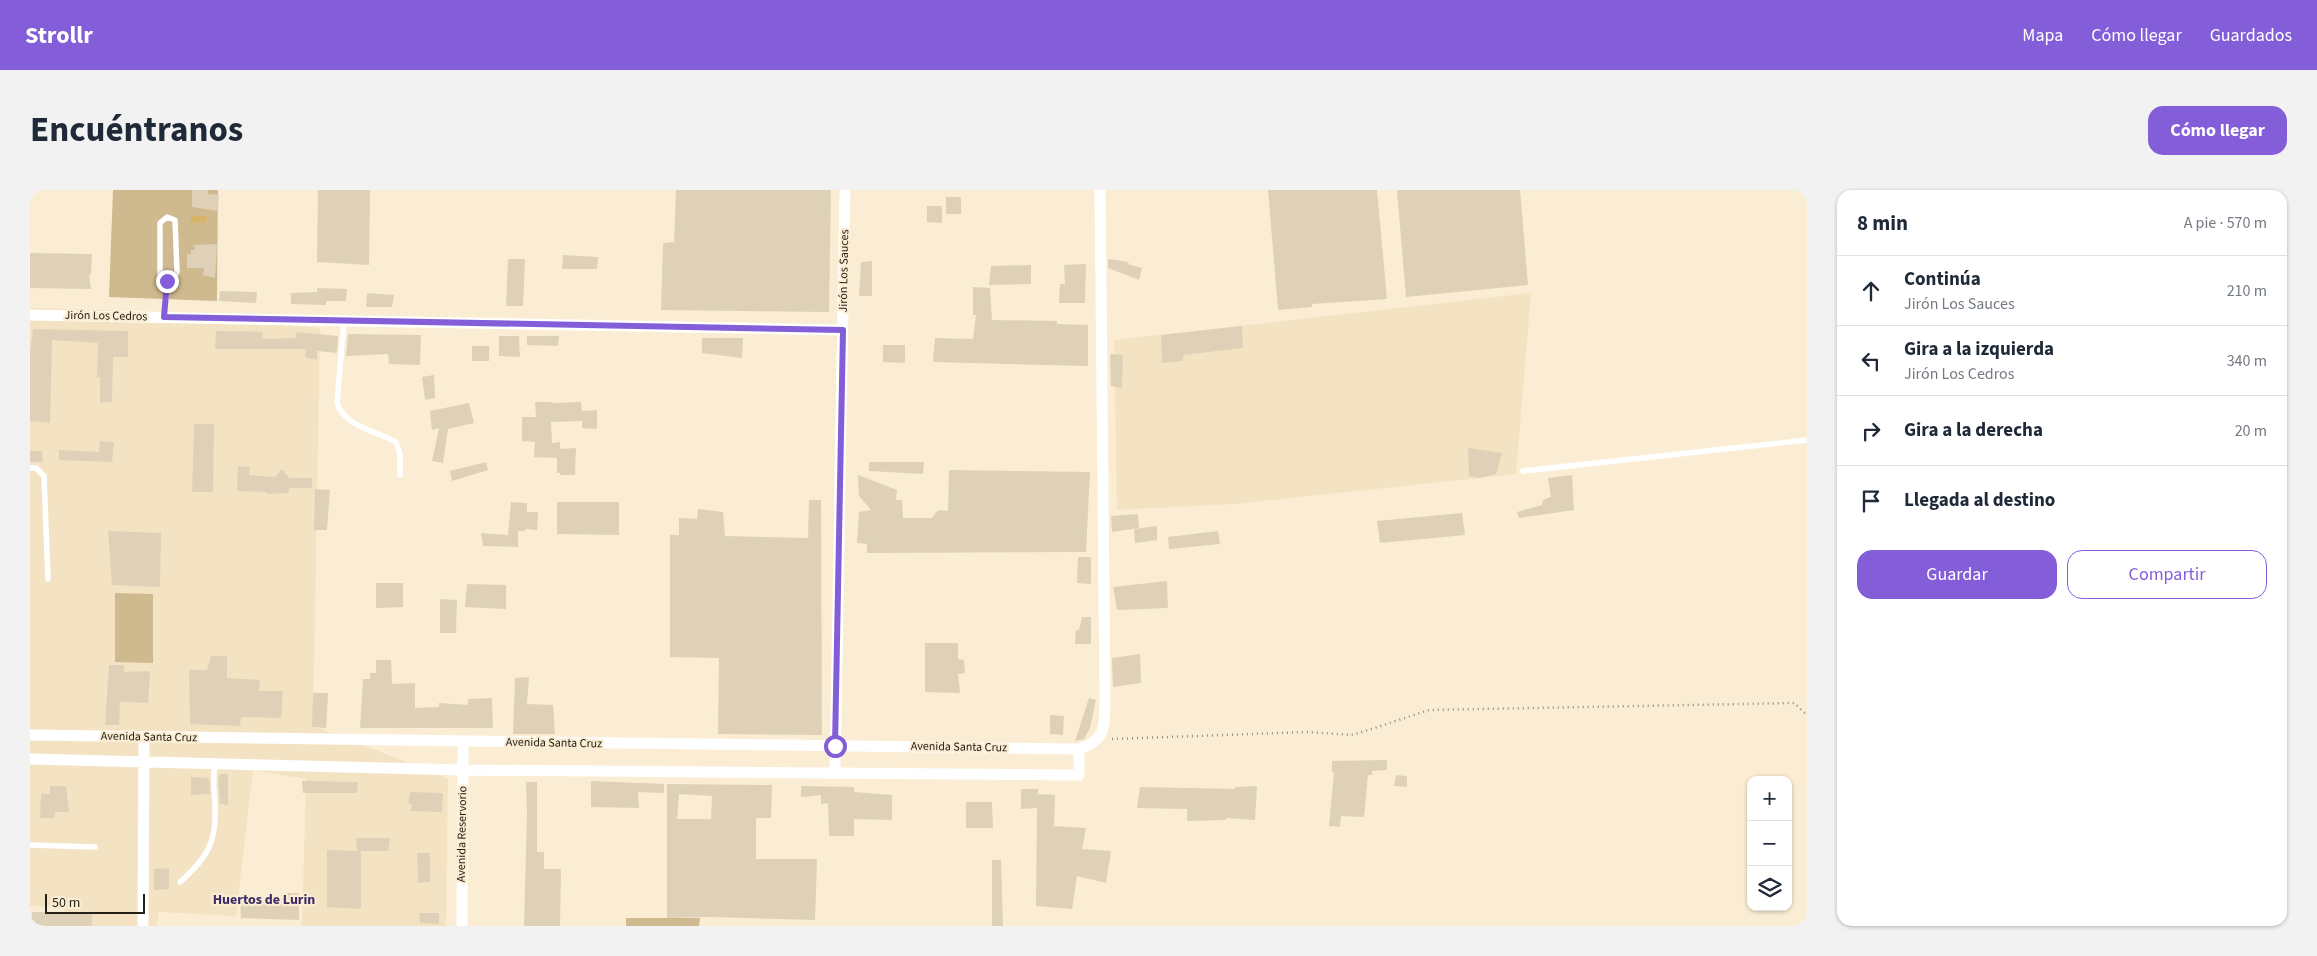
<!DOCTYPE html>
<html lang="es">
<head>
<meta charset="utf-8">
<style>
  :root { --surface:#fff; --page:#f2f2f3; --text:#1f2937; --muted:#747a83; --line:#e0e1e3; --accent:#835ed8 }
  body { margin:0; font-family:"Source Sans 3",sans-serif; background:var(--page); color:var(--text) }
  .controls { position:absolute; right:15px; bottom:15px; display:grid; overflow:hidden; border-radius:10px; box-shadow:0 1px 4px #0004 }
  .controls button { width:45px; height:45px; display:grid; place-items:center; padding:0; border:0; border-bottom:1px solid var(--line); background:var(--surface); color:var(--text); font:25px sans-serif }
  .scale { position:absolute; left:15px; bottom:12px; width:100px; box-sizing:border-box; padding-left:5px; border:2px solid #262117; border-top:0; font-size:14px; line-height:18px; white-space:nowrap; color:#262117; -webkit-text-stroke:4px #fbedd3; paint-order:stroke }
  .stop { position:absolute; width:15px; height:15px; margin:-11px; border:4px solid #835ed8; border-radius:50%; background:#fff }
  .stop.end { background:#835ed8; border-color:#fff; box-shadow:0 1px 5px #0008 }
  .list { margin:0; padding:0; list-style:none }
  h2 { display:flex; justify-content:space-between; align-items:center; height:65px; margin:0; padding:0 20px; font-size:21px }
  h2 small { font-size:16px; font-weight:400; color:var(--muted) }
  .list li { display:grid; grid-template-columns:32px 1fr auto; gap:15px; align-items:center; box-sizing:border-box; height:70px; padding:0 20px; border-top:1px solid var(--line) }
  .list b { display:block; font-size:19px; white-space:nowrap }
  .list p { margin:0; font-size:16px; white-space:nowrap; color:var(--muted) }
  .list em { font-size:16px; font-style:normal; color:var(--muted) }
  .actions { display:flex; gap:10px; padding:15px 20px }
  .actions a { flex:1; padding:11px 0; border:1px solid var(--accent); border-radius:15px; text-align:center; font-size:18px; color:var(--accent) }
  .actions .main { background:var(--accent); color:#fff }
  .icon { flex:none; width:28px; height:28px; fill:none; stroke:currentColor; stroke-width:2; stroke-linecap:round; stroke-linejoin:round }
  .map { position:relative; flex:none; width:1777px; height:736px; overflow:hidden; border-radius:15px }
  header { display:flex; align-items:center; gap:30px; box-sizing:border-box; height:70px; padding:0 25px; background:var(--accent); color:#fff }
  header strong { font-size:24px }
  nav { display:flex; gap:28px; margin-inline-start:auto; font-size:18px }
  .intro { display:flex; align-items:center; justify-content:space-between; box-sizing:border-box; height:120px; padding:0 30px }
  h1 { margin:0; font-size:35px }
  .button { padding:12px 22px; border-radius:15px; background:var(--accent); color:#fff; font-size:18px; font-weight:700 }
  main { display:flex; gap:30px; padding:0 30px }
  aside { flex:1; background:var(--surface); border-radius:15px; box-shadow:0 1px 4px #0004 }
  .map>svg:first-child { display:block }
  .built { fill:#f4e3c2 }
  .green { fill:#cfb98e }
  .water { fill:#d8b46a }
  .building { fill:#ded1b7; fill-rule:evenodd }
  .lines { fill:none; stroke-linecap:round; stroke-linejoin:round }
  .path { stroke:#938a77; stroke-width:2.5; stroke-dasharray:1 4; stroke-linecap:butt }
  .lane { stroke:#fff; stroke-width:5.5 }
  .street { stroke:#fff; stroke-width:11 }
  .route { stroke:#835ed8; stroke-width:6 }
  .labels { text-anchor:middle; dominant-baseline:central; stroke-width:4.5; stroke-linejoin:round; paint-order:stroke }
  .street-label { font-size:12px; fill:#262117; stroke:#fbedd3 }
  .neighbourhood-label { font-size:14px; font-weight:bold; fill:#3c2a65; stroke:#fbedd3 }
</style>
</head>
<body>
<header>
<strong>Strollr</strong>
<nav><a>Mapa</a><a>Cómo llegar</a><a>Guardados</a></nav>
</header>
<div class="intro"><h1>Encuéntranos</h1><a class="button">Cómo llegar</a></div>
<main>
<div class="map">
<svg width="1777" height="736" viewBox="0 0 1777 736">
  <rect width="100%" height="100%" fill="#fbedd3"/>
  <path class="built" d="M1501,103L1486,284L1205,314L1087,320L1084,150Z
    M0,118L76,120L290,138L283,536L418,588L416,736H272L276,589L223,580L206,726L129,722L126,736H33L35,717L0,716Z"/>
  <path class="green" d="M83,0H188L187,111L79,107Z
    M85,403L123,404V473L85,472Z
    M596,728H670L669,736H596Z"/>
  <path class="water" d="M161,26H177L176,33H161Z"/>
  <path class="building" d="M162,0H178V4L189,5L188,21L162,17Z
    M288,0H340L339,75L287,72Z
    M646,0H801L799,122L631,120L633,53L644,52Z
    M1238,0H1347L1357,109L1282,114V117L1248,120Z
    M1367,0H1490L1498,95L1376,107Z
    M916,7H931V24H916Z
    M897,16H912V33L897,32Z
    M187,54L185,88L173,85L174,78H157V64H161V60H165L164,55Z
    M0,63L62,64L61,84H59L61,99L0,98Z
    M533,65L568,67L567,79H532Z
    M478,69H495L493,116H476Z
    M1078,69L1099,72L1098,74L1112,78L1109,90L1078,78Z
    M842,71V106H829L831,72Z
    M1056,74L1055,113H1029L1030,94H1035L1034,75Z
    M1001,75V94L959,95L961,76Z
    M943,97L960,98L962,130L1027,131V134L1058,135V176L903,172L905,148L943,149L946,125H943Z
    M287,98L317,99L316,111H296V115L261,114V103L287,102Z
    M190,101L227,102L226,113L189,111Z
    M337,103L364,105L362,117H336Z
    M1212,136L1213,158L1153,165V171L1132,173L1131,145Z
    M3,139L98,141V167H83L82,212L70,213V187H67L68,153L22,150L20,233L0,231V162Z
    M186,141L233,142L232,149L266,148V142L308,146L307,163L287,161V170L275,167L276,159H185Z
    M318,144L391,145L390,175L359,174L358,164L316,166Z
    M469,146H489L490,167L469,166Z
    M497,146H529L528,156L497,155Z
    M672,148H713L712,168L672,163Z
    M853,155H875V173L853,172Z
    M442,156H459V171H442Z
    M1080,164L1093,165L1092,198L1081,196Z
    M404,185L405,208L395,210L392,187Z
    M505,212H521V213L551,212L552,221L567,220V239L552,238V231L521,232L522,253L530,252V259L546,258L545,285H530V283H527V268L504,267L505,252L492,251V227H506Z
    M439,213L444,233L418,239L413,273L402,271L409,238L402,240L400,221Z
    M164,234H184L183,302H162Z
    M70,251L84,252L82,272L29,270V260L69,262Z
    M1438,258L1472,263L1466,284L1449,288L1439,286Z
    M0,261H12L13,272H0Z
    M456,272L458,280L422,291L420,281Z
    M839,272H894L893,284L839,281Z
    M208,276L220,277L219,285L245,287L252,279L259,288H282V298H259V303L237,304V302L207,301Z
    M919,280L1060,282L1056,362L837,363V354L827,353L829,322L841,320L829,306L828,285L867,300L866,310H872L873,328H902L908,320L918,321Z
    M1542,285L1544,320L1489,328L1487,322L1512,315L1513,310L1521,307L1518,288Z
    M285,299L300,300L297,340H284Z
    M779,310H791L792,545L688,544L689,468L640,467V345H649V328L667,329L668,319L693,322L695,346L778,348Z
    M481,312L497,313V322H508L507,340L495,339V341H488V357L453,356L451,343L478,345Z
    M527,312H589V345L527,344Z
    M1432,323L1435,345L1350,353L1347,331Z
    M1108,324L1109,338L1082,342L1081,326Z
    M1127,336V350L1105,353L1104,339Z
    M78,341L131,343L130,397L82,395Z
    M1188,341L1190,354L1139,359L1138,347Z
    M1048,367H1061V394L1047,393Z
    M1137,391L1138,418L1087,420L1083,397Z
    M346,393H373V417L346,418Z
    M437,394L476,395V419L435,417Z
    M410,409L427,410L426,443H410Z
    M1052,427H1061V454H1045L1046,440H1049Z
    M895,453H928V469L934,470L935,483L928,484L930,503L895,502Z
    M1110,464L1111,493L1083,497L1082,468Z
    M181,466H197V488L230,490L229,501H253L251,528L211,527L210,536L160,534L159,480H177Z
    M346,470H361L362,494L385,493V518L409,517V513L438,515V509L462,508L463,538H330L333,489H340V483H346Z
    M79,475H94V482L120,481L118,513L90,512L89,535H75Z
    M499,487L497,514L523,515L525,544H483L485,488Z
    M283,503H298L296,538L282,537Z
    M1059,508L1066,510L1060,538L1054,549L1045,551Z
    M1020,525L1034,526L1033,545L1020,544Z
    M1357,570V580L1342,581V585H1338L1334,627L1311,626L1310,637L1299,636L1304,582H1302V571Z
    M190,584H198V615L190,614L188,588Z
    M1366,585L1377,586V597L1364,596Z
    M161,587L179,588L180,604L161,605Z
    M272,591L328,592L327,603H273Z
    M561,591L634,594V603L608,602L609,618L561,617Z
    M496,592H507V662H514V679H531L530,736H494L497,624Z
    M637,594L742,595L741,628H726V669H787L785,730L680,727L637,728ZM649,604L682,606L681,629H647Z
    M20,596H36L39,622H25L24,628H10L11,604H20Z
    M771,596L824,597V602L862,605V630L824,629V646H799L798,613L791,614V605L771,607Z
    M1227,596L1225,630L1196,628V630L1157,631V619L1107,618L1110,597L1205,599V597Z
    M991,599H1008V604L1025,605L1024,636L1056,638L1052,659L1081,661L1076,693L1047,686L1042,719L1006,716L1007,618L991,619Z
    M380,602L413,603L412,622L381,621L382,614L378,613Z
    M936,612H962L963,638H936Z
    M326,648H360L358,661H327Z
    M297,660L331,661V719L297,717Z
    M387,663H400V692L388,693Z
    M962,670H971L973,736H962Z
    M139,678V699L124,700V679Z
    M253,703H269V730L211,728L210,709L226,706L253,711Z
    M2,722H62V736H1Z
    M389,723H409V734L390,733Z"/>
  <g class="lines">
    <path class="path" d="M1082,549L1277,542L1323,545L1399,520L1764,513L1777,525"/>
    <path class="lane" d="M137,27L145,30L147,82L143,90L137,91L130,84V33Z
      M134,127L137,91
      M314,131L307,213C315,237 346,241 366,252L370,264V285
      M0,278H6L14,286L18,389
      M1493,281L1777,250
      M0,655L65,657
      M150,692C176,669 187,653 185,618C185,603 182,589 185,575"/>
    <path class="street" d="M0,125L813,140
      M0,545L1049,559C1078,550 1074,534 1075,508L1070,0
      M0,569L433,580L1049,585V559
      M805,583L815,0
      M113,736L114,547
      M432,736L433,551"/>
  </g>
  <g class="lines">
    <path class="route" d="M137,91L134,127L813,140L805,556"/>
  </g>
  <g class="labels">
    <g class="street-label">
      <text transform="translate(814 81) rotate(-89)">Jirón Los Sauces</text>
      <text transform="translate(76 126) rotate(1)">Jirón Los Cedros</text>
      <text transform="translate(119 547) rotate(1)">Avenida Santa Cruz</text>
      <text transform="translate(524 553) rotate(1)">Avenida Santa Cruz</text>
      <text transform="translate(929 557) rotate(1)">Avenida Santa Cruz</text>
      <text transform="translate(432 644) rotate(-89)">Avenida Reservorio</text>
    </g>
    <g class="neighbourhood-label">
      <text x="234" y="710">Huertos de Lurin</text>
    </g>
  </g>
</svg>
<div class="controls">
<button>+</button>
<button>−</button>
<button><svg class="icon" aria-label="layers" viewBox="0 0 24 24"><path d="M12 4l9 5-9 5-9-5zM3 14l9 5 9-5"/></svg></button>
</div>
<div class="scale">50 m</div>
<div class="stop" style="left:805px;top:556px"></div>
<div class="stop end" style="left:137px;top:91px"></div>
</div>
<aside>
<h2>8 min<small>A pie · 570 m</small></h2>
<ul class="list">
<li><svg class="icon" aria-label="ahead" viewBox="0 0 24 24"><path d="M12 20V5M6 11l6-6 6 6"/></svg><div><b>Continúa</b><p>Jirón Los Sauces</p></div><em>210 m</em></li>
<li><svg class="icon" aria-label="left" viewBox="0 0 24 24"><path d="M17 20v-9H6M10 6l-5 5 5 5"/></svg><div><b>Gira a la izquierda</b><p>Jirón Los Cedros</p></div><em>340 m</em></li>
<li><svg class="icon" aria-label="right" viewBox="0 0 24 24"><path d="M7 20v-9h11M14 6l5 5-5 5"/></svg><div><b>Gira a la derecha</b></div><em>20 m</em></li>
<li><svg class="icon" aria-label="arrive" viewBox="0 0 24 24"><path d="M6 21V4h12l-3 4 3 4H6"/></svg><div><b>Llegada al destino</b></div></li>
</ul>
<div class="actions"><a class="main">Guardar</a><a>Compartir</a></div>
</aside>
</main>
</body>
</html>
